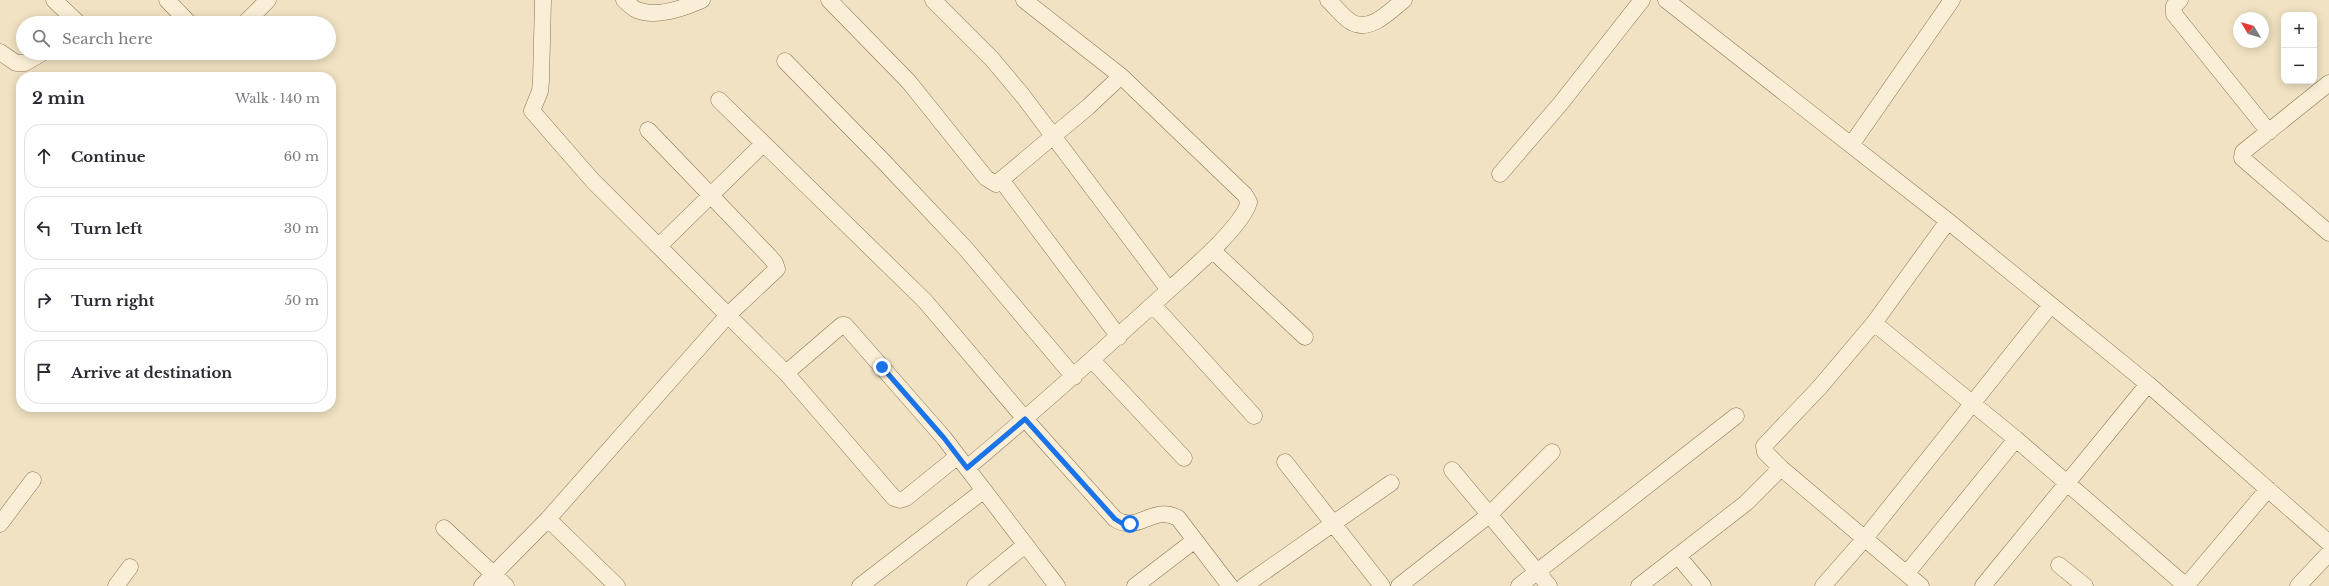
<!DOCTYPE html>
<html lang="en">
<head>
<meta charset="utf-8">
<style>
  :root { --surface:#fff; --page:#f7f7f7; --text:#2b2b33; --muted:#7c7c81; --line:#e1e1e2 }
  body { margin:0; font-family:"Libre Baskerville",serif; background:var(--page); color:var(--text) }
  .controls { position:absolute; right:12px; top:12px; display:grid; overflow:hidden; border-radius:8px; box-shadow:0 2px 10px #0003 }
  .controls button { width:36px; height:36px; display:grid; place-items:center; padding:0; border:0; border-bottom:1px solid var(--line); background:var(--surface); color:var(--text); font:20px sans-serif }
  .compass { position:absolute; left:2233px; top:12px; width:36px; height:36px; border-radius:50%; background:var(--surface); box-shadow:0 2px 10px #0003; rotate:308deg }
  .stop { position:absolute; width:12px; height:12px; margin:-9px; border:3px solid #1a73e8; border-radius:50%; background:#fff }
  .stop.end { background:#1a73e8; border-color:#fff; box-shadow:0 1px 4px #0008 }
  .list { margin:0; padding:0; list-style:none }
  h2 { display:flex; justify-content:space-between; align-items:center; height:52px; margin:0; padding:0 16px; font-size:17px }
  h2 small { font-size:13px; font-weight:400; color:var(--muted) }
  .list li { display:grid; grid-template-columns:26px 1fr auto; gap:12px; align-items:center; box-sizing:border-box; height:64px; margin:0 8px 8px; padding:0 8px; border:1px solid var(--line); border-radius:16px }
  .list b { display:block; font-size:15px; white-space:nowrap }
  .list em { font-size:13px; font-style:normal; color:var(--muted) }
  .icon { flex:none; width:22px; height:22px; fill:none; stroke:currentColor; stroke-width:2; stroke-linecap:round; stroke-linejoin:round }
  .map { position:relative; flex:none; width:2329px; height:586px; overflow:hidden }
  .search { position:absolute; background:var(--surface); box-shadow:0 2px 10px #0003; left:16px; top:16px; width:320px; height:44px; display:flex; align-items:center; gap:10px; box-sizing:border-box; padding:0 14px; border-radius:22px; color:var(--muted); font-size:15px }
  .panel { position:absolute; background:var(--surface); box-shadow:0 2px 10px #0003; left:16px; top:72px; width:320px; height:340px; border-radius:16px }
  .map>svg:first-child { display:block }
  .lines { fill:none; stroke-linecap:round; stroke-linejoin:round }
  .minor-casing { stroke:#8b7258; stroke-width:17 }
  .minor { stroke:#faefd6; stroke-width:16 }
  .route { stroke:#1a73e8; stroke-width:5 }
</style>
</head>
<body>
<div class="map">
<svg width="2329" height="586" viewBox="0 0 2329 586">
  <rect width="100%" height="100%" fill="#f0e2c2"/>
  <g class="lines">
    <g class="minor-casing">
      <path id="minor" d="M54,0L78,23
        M167,0L189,23
        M543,0L541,81L540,91L532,111L593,181L786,373L894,498L900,500L906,498L958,456
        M624,0C628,3 632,8 637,10C656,18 684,8 702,0
        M829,0L909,82L986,178L996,184L1088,107L1121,76
        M933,0L992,59L1023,96L1169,290
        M1328,0C1336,7 1344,19 1353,23C1371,32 1391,10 1404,0
        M1666,0L1948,221L2148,384L2329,543
        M2180,0L2174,6V14L2269,132
        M245,23L268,0
        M0,52L16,63H25L42,53
        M785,61L885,163L966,249L1074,377
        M2329,83L2243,152L2242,158L2329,233
        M719,100L925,301L1025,419L1115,519C1138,534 1153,504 1178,518L1230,586
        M1851,145L1952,0
        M1500,174L1561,103L1642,0
        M1002,181L1119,337
        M659,246L763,144
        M1212,250L1305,337
        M1153,305L1254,416
        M1874,323L2016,439L2186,586L2268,489
        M1093,361L1184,458
        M786,373L842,325H845L944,438L1057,586
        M1285,462L1382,586
        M967,468C1036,410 1103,350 1170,289C1190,271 1242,227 1249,202L1245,195L1121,76L1024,0
        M1452,470L1549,586
        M548,519L617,586
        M0,524L33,480
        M444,528L506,586
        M1678,556L1703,586
        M2059,565L2085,586
        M1907,573L2016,439
        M116,586L130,567
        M482,586L548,519L728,315L777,269L775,263L769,256L648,130
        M860,586L983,491
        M975,586L1025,545
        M1135,586L1195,540
        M1244,586L1391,483
        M1399,586L1489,515L1552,452
        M1519,586L1736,416
        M1639,586L1746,503L1781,468
        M1823,586L1866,537L2050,306
        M1921,586L1781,468L1765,452L1764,446L1819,388L1874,323L1948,221
        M1983,586L2148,384
        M2298,586L2329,553"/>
    </g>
    <use href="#minor" class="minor"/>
  </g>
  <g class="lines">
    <path class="route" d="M882,367L944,438L967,468L1025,419L1115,519L1123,524H1130"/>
  </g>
</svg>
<div class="controls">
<button>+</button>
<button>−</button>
</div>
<svg class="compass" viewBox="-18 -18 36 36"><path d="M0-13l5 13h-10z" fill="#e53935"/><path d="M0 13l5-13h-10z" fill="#7c7c81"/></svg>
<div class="stop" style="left:1130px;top:524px"></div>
<div class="stop end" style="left:882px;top:367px"></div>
<div class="search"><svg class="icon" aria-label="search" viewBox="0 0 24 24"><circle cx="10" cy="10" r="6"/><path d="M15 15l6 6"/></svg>Search here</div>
<section class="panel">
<h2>2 min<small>Walk · 140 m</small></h2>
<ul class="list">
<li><svg class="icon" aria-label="ahead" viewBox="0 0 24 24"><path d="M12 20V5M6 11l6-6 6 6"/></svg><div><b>Continue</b></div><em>60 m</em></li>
<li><svg class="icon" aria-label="left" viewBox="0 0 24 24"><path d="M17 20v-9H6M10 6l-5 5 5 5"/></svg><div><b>Turn left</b></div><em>30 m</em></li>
<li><svg class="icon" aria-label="right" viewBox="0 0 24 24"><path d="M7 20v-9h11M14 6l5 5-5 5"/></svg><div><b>Turn right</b></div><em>50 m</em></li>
<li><svg class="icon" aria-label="arrive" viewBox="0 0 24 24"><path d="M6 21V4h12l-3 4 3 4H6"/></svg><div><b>Arrive at destination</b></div></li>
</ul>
</section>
</div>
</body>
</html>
